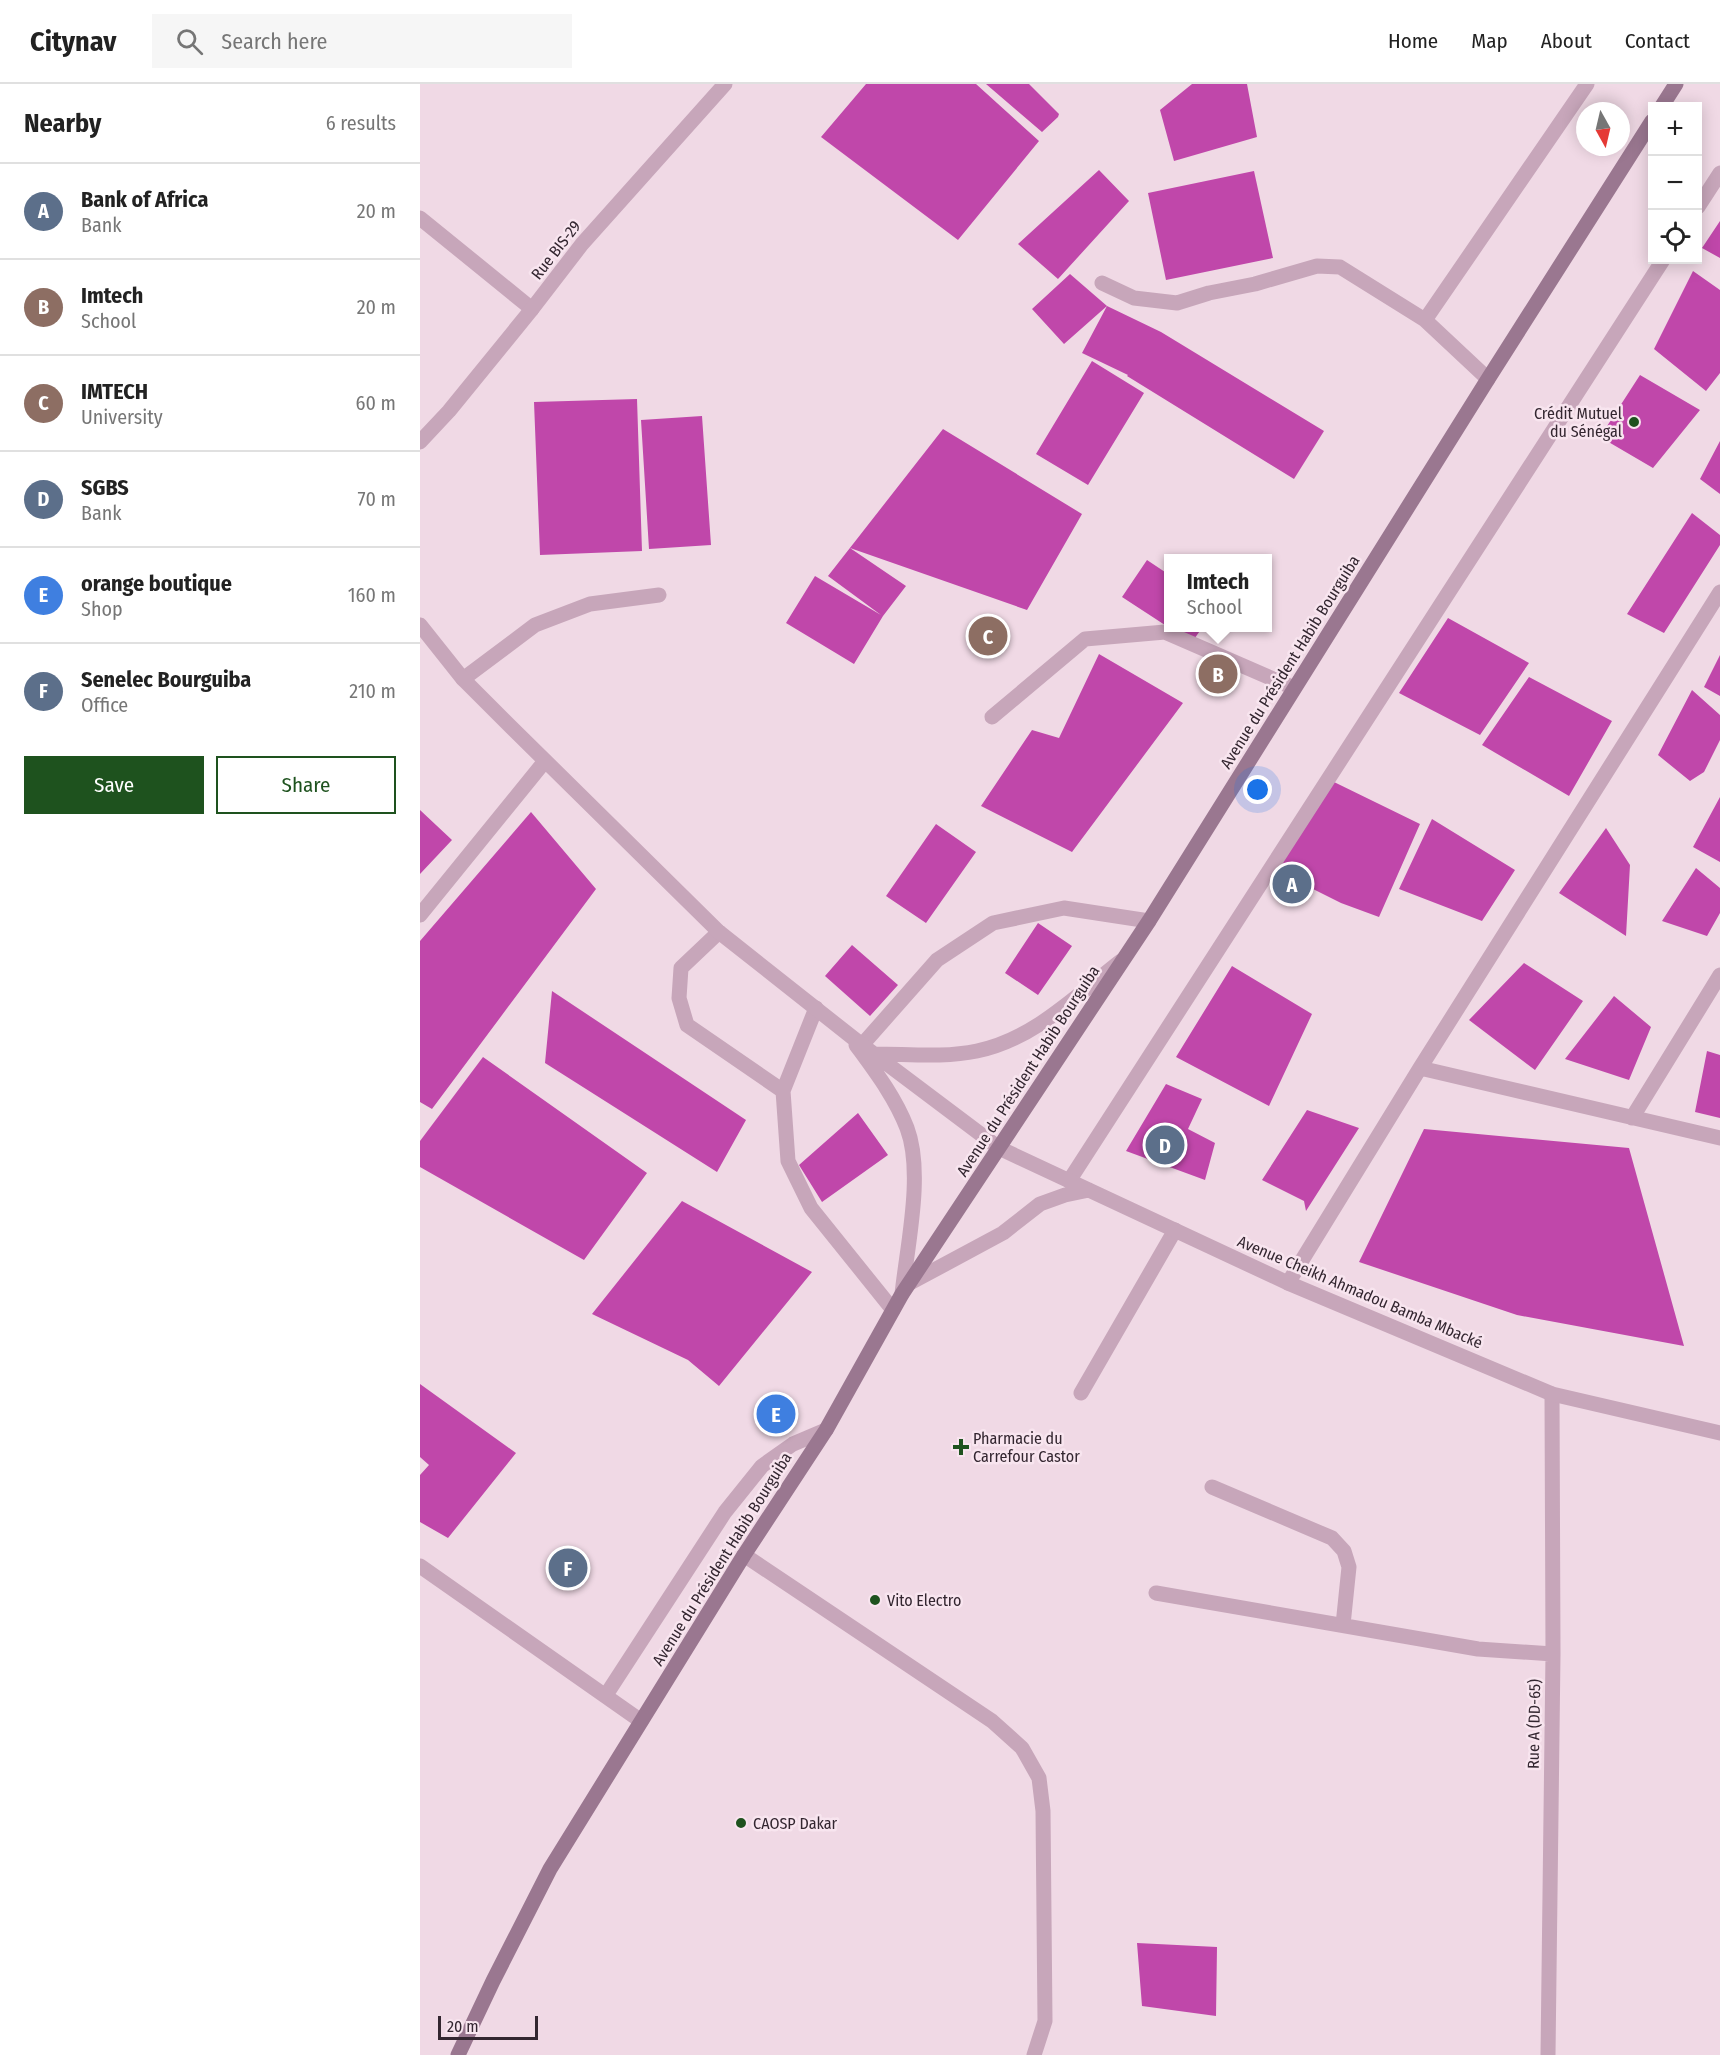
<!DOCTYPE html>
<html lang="en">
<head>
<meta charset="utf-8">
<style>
  :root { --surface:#fff; --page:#f6f6f6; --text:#222; --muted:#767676; --line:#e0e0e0; --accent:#1e521e }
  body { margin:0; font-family:"Fira Sans Condensed",sans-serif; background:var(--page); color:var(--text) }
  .controls { position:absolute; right:18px; top:18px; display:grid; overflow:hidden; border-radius:0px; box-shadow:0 3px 15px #0003 }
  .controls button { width:54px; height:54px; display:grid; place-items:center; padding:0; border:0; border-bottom:2px solid var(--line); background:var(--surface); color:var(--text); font:30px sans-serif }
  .compass { position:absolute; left:1156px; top:18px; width:54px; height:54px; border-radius:50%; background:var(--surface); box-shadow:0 3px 15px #0003; rotate:172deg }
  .scale { position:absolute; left:18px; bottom:15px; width:100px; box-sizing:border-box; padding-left:6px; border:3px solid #332630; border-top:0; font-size:16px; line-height:21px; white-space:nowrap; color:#332630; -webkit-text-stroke:4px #f8e5ef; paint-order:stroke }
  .you { position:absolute; left:838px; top:706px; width:21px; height:21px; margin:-15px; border:4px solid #fff; border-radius:50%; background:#1a73e8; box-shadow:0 0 0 9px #1a73e833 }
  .badge { display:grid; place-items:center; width:39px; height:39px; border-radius:50%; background:var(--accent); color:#fff; font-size:20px; font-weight:700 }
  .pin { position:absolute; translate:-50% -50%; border:3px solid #fff; box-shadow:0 2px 6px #0006 }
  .popup { position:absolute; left:744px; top:470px; width:108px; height:78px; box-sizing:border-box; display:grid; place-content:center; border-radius:0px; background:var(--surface); filter:drop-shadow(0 2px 4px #0005); font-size:20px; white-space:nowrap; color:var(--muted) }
  .popup b { font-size:22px; color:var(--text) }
  .popup::after { content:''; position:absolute; left:50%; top:100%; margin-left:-12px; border:12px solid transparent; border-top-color:var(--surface) }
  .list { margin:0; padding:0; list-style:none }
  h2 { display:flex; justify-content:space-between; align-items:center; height:78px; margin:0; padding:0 24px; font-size:26px }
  h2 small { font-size:20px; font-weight:400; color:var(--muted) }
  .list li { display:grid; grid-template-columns:39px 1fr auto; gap:18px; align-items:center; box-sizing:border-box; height:96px; padding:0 24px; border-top:2px solid var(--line) }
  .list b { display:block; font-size:22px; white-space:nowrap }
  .list p { margin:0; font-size:20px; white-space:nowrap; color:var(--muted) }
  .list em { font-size:20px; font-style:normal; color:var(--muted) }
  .actions { display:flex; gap:12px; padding:18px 24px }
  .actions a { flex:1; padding:14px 0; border:2px solid var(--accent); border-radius:0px; text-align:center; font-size:21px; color:var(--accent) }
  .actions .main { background:var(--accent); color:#fff }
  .icon { flex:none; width:33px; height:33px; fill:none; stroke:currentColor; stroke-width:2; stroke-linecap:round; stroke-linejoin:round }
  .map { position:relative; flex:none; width:1300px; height:1971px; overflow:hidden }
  header { display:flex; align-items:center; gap:36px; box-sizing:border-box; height:84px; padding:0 30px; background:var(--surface); border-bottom:2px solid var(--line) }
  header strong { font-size:28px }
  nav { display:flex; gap:33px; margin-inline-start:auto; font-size:21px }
  .search { width:420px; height:54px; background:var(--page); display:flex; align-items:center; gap:15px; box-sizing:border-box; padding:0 21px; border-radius:0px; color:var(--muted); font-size:22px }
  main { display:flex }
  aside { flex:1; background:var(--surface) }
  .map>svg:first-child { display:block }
  .building { fill:#c047aa }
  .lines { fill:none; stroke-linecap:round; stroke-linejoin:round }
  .service { stroke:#c7a6ba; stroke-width:15 }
  .minor { stroke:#c7a6ba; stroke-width:15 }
  .tertiary { stroke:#c7a6ba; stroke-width:15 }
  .secondary { stroke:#9a7790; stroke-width:15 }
  .poi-dot { fill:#1e521e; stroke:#f8e5ef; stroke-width:2 }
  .labels { text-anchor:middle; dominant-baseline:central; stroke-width:5; stroke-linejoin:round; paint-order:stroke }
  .street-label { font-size:16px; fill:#332630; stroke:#f8e5ef }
  .poi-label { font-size:16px; fill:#332630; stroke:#f8e5ef; text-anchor:start }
</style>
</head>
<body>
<header>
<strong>Citynav</strong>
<div class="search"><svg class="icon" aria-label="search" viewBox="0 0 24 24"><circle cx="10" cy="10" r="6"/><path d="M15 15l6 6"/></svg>Search here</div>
<nav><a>Home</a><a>Map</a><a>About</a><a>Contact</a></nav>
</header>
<main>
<aside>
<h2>Nearby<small>6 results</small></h2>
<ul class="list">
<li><span class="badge" style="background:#5c6f8a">A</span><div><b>Bank of Africa</b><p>Bank</p></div><em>20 m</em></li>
<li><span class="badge" style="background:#8d6e63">B</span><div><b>Imtech</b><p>School</p></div><em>20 m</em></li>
<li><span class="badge" style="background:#8d6e63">C</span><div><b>IMTECH</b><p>University</p></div><em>60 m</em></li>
<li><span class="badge" style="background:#5c6f8a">D</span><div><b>SGBS</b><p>Bank</p></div><em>70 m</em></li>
<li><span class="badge" style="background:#3f7fe0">E</span><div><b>orange boutique</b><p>Shop</p></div><em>160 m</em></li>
<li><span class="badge" style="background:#5c6f8a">F</span><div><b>Senelec Bourguiba</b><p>Office</p></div><em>210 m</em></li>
</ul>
<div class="actions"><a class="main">Save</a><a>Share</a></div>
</aside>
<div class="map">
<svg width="1300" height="1971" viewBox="0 0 1300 1971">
  <rect width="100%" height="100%" fill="#f0d9e5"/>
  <path class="building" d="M446,0H556L619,57L538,156L401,53Z
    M566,0H609L639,30L638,33L622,48Z
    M772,0H827L837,53L754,77L740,26Z
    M679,86L709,117L638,195L598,160Z
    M834,87L853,174L746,196L728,109Z
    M1300,137V174L1282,164Z
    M1273,187L1300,206V289L1286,307L1234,265Z
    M650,190L687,222L741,248L904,347L874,395L707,292L708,291L662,269L687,222L644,260L612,225Z
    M672,277L724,309L668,401L616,370Z
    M1220,291L1280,326L1233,384L1180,353Z
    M217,315L222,467L120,471L114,318Z
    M282,332L291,461L229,465L221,336Z
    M523,345L662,430L607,526L430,464L486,502L463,532L434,580L366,539L395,492L461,531L408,492Z
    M1300,357V410L1280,395Z
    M1272,429L1300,451V461L1244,549L1207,530Z
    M727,476L748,490V543L702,513Z
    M1028,534L1109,579L1060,651L979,609Z
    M749,544H782L772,558Z
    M679,570L763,619L652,768L561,722L612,646L639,654Z
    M1300,571V612L1284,603Z
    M1109,593L1192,637L1149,712L1062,661Z
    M1272,606L1300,631V656L1284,688L1270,697L1238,671Z
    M914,698L1000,740L959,833L921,819L855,786Z
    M1300,713V778L1273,763Z
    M0,726L32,756L0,790Z
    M111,728L176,805L12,1025L0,1018V857Z
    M1012,735L1095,786L1062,837L979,805Z
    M516,740L556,768L506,839L466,812Z
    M1186,744L1210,781L1206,852L1139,809Z
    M1276,784L1300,804V829L1287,852L1242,837Z
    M618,839L652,862L618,911L585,889Z
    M432,861L478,901L450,932L405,892Z
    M1104,879L1163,917L1115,986L1049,936Z
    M812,882L892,930L849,1022L756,973Z
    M132,907L326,1036L297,1088L125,979Z
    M1194,912L1231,943L1209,996L1145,975Z
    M1287,967L1300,971V1034L1275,1028Z
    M63,973L227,1089L164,1176L0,1083V1057Z
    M746,1000L782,1015L768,1045L795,1059L785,1096L706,1067Z
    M887,1026L939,1044L886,1127L884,1117L842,1096Z
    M438,1029L468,1071L402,1118L379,1081Z
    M1004,1045L1209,1064L1264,1262L1097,1231L939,1178Z
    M262,1117L392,1188L299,1302L268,1276L172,1230Z
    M0,1300L96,1369L28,1454L0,1438V1391L9,1381L0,1373Z
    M717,1859L797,1863L796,1932L722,1922Z"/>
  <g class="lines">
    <path class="service" d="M0,134L112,225
      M682,199L714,214L757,219L789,209L835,200L897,182L920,183L1005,236L1068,295
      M1005,236L1167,0
      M43,595L115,541L170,520L239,511
      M572,633L665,555L745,548L874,604
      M299,848L261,884L259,914L267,941L363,1007
      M396,924L363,1007L368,1077L391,1124L473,1226
      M442,961L517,876L573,839L644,824L729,837
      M661,1309L755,1146"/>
    <path class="minor" d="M1278,123L1300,89
      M0,358L29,327L112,225L162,160L305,0
      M0,831L125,677
      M1000,984L1300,1054
      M1212,1034L1300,891
      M649,1097L1243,176
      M868,1199L1000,984L1300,508
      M792,1403L912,1454L924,1467L929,1483L923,1541
      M324,1471L572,1637L602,1664L619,1694L623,1727L625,1937L614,1971
      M0,1482L221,1637
      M736,1509L1058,1565L1133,1570
      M186,1611L305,1428L342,1382L373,1360L406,1346
      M1128,1971L1133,1570L1132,1310"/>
    <path class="tertiary" d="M0,541L43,595L91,643L299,848L442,961L579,1064L868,1199L1132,1310L1300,1349
      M436,961C455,987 475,1013 487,1044C504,1089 487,1162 482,1210
      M455,970C488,970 524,974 557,967C613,956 657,911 701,877
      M490,1199L583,1149L620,1120L645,1111L669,1106"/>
    <path class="secondary" d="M1242,22L1256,0
      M38,1971L73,1897L130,1785L324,1471L406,1346L482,1210L729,837L1068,295L1232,37"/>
  </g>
  <g class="poi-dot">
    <circle cx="1214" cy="338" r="6"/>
    <path d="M538 1354h6v6h6v6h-6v6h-6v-6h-6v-6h6z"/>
    <circle cx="455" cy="1516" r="6"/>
    <circle cx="321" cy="1739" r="6"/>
  </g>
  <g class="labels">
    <g class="street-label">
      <text transform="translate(136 166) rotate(-52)">Rue BIS-29</text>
      <text transform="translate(870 578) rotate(-58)">Avenue du Président Habib Bourguiba</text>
      <text transform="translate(608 987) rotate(-57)">Avenue du Président Habib Bourguiba</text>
      <text transform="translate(940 1208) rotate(23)">Avenue Cheikh Ahmadou Bamba Mbacké</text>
      <text transform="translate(302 1475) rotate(-58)">Avenue du Président Habib Bourguiba</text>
      <text transform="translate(1114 1640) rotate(-89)">Rue A (DD-65)</text>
    </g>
    <g class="poi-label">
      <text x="1202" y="329" text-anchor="end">Crédit Mutuel<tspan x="1202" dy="18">du Sénégal</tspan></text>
      <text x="553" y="1354">Pharmacie du<tspan x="553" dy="18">Carrefour Castor</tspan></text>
      <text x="467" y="1516">Vito Electro</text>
      <text x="333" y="1739">CAOSP Dakar</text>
    </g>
  </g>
</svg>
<div class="controls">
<button>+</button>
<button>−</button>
<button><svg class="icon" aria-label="locate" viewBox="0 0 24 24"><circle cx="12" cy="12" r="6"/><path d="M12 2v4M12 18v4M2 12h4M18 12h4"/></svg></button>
</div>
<svg class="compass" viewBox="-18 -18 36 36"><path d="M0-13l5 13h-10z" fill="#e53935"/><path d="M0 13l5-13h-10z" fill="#767676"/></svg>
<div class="scale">20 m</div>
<div class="you"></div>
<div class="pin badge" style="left:872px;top:800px;background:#5c6f8a">A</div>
<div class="pin badge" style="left:798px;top:590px;background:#8d6e63">B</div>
<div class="popup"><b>Imtech</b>School</div>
<div class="pin badge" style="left:568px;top:552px;background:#8d6e63">C</div>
<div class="pin badge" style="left:745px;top:1061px;background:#5c6f8a">D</div>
<div class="pin badge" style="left:356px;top:1330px;background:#3f7fe0">E</div>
<div class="pin badge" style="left:148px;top:1484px;background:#5c6f8a">F</div>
</div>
</main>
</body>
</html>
